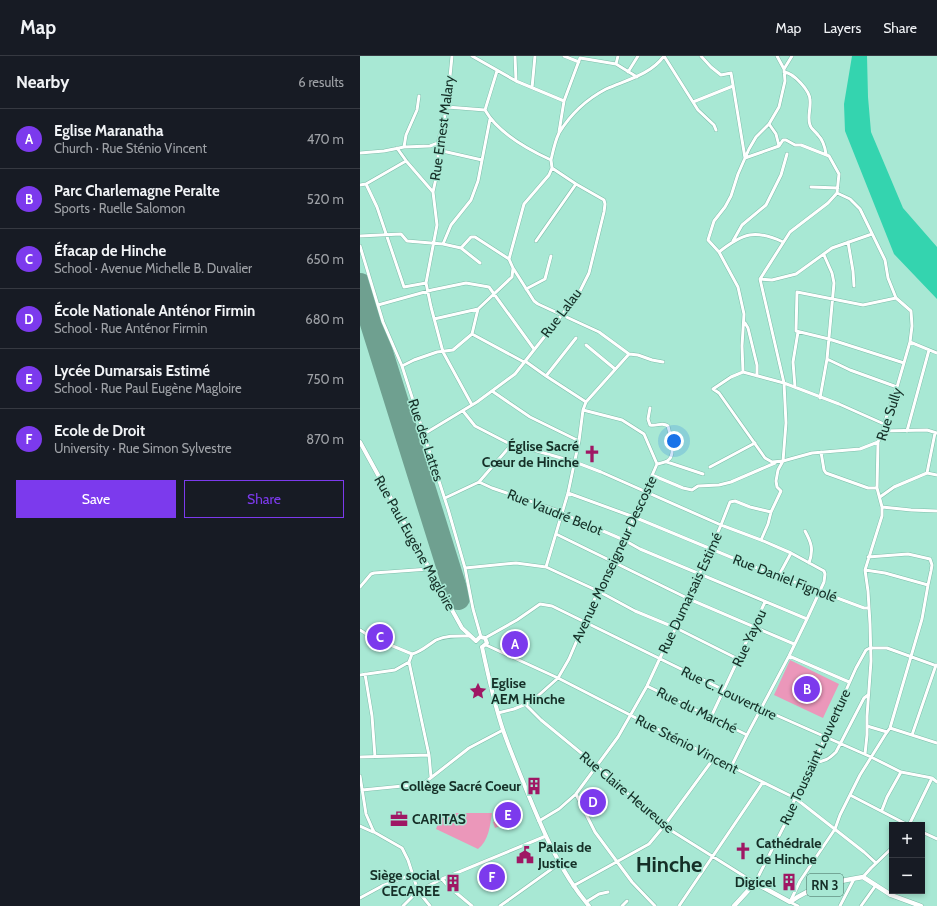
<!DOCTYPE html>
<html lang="en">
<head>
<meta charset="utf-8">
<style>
  :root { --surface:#171b24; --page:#242831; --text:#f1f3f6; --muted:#9ea1a6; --line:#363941; --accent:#7c3aed }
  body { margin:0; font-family:Cabin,sans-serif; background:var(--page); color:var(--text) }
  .controls { position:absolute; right:12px; bottom:12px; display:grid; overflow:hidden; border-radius:0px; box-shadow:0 2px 6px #0003 }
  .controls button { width:36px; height:36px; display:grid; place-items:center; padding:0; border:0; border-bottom:1px solid var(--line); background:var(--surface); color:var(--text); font:20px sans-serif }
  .you { position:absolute; left:314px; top:385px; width:14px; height:14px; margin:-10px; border:3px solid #fff; border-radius:50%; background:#1a73e8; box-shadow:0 0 0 6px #1a73e833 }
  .badge { display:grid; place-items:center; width:26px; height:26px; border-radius:50%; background:var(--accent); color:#fff; font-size:13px; font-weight:700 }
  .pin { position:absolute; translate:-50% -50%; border:2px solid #fff; box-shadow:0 1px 4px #0006 }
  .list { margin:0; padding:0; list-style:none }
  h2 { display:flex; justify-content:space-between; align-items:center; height:52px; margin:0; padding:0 16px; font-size:17px }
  h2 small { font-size:13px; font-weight:400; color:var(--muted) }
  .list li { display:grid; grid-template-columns:26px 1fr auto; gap:12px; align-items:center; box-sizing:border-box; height:60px; padding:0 16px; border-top:1px solid var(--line) }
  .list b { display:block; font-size:15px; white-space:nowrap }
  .list p { margin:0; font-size:13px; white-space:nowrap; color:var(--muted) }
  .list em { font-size:13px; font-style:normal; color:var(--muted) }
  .actions { display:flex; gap:8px; padding:12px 16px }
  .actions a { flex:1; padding:9px 0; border:1px solid var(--accent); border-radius:0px; text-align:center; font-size:14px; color:var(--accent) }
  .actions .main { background:var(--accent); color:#fff }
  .map { position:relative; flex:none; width:577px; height:850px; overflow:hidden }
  header { display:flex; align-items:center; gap:24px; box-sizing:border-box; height:56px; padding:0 20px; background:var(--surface); border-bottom:1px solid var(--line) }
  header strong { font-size:19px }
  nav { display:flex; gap:22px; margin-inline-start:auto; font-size:14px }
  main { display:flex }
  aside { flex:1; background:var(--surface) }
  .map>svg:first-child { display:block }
  .green { fill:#eb97ba }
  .water { fill:#34d4af }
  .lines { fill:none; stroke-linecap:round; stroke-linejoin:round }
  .runway { stroke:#6fa090; stroke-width:24 }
  .minor-casing { stroke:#7ebdaa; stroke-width:4 }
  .secondary-casing { stroke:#7ebdaa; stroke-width:5 }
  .primary-casing { stroke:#7ebdaa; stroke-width:5.5 }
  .minor { stroke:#fff; stroke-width:3 }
  .secondary { stroke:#fff; stroke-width:4 }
  .primary { stroke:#fff; stroke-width:4.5 }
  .labels { text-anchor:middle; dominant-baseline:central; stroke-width:3; stroke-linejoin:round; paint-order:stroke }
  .shield { fill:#a8e8d4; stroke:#41665b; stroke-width:1 }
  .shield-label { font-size:13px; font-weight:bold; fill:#152f27 }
  .street-label { font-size:14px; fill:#152f27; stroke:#a8e8d4 }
  .poi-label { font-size:14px; font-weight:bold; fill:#152f27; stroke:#a8e8d4; text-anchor:end }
  .town-label { font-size:22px; font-weight:bold; fill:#152f27; stroke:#a8e8d4 }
</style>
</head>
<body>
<header>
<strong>Map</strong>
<nav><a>Map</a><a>Layers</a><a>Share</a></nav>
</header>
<main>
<aside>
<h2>Nearby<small>6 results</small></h2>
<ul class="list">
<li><span class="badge">A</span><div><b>Eglise Maranatha</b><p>Church · Rue Sténio Vincent</p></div><em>470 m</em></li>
<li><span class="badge">B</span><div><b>Parc Charlemagne Peralte</b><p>Sports · Ruelle Salomon</p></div><em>520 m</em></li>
<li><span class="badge">C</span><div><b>Éfacap de Hinche</b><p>School · Avenue Michelle B. Duvalier</p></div><em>650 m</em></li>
<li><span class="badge">D</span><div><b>École Nationale Anténor Firmin</b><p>School · Rue Anténor Firmin</p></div><em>680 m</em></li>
<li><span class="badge">E</span><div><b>Lycée Dumarsais Estimé</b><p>School · Rue Paul Eugène Magloire</p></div><em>750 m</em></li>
<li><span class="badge">F</span><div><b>Ecole de Droit</b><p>University · Rue Simon Sylvestre</p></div><em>870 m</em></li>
</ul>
<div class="actions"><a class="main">Save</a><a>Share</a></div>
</aside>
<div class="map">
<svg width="577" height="850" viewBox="0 0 577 850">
  <rect width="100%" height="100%" fill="#a8e8d4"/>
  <path class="green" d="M430,604L479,628L463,662L414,639Z
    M82,757H132C130,770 129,784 118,793L76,773Z
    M144,761L147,767L135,772L133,766Z"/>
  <path class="water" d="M492,0H507L508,41L511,76L543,152L577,191V243L534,198L485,75L484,48Z"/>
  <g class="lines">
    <path class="runway" d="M0,229L98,542"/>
    <g class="minor-casing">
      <path id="minor" d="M92,0L87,51L78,87V113L73,136L77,169L66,227L71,251L83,296L112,349
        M112,0L156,25L204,45
        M155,0L156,25
        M204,0L219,6
        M304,0L338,54L354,69L356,74
        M417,0L424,13L425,25L419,51L409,68L396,81L389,93L378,118L371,140L365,151L354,165L348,184L359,196L378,231L384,258L382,290L383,316L371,321L353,333L359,337L405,402L412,406L423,405L452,397L500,393L518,386
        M256,8L258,0
        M424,13L432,0
        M268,16L278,0
        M424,16C434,17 450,35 450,44C451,53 447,61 450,69C451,73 455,75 458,79C463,84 465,91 466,98
        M172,32L175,0
        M333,46L373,30
        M87,51L125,54C138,77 167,93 191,104L192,112
        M125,54L137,15
        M409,68L416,78L419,90
        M199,76L204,45L220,2L256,8L277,21
        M44,91L46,79L57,54L59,40
        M37,92L47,106L73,136
        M78,94L122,104
        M0,97L24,95L44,91L70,90L78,87
        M191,104C193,95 195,85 199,77C210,59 227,43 246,33C266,24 290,19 304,0
        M6,128L17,151L44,231L66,227
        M0,129L6,128L46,105
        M451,131L478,132
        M477,137L490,143L500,153L525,204L528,222L536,242L551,255L552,270L550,286L537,331L524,368L523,375L518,386L517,432L522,451V460L505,514L508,535L510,568L511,605L507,660V679L505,698
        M0,180L41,178L47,185L83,188L91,169L111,144L118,125L130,63
        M176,185L216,128
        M373,185L382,169L406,149L421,119L427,98
        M488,186L493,215L494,230
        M83,188L101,192L120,207
        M0,190L23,266L42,310L88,453L105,512L113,553L121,581
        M101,192L111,181H115L149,203
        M359,196C383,177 395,173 423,186
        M153,212L174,245L178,248L239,276L269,298L278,299L292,304L303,306
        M400,223L412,224L436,218L472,192L512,178
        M166,233L185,223L191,200
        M536,242L503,249L437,236L436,275L469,283L544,307
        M18,249L72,234L106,227L129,231L174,293
        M74,263L118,253
        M385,267L388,272L397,309V320
        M112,278L164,306
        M550,286L577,297
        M226,289L255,313
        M467,303L490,314L537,331
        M165,305L186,320L226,346
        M42,310L54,304L77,296L93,294L112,278L118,253L152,221L153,212L149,203L164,148L189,119L192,112
        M383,316L424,327L479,348L524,368
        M186,320L216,282
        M435,331L433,306L438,276
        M132,335L170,361L219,385
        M460,342L467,303L474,227L472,217L464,199
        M290,352L288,363L290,369C297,371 302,365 308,370C310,379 317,400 307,405C304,407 300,407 297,408
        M103,355L115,370L146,386L215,406L241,416L361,469L401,484L431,497L464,515L465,518L464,526L447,563L429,600L387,679L371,711
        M523,375L567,374L577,377
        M547,375L569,294
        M64,378L117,346L155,318L219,237L229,217L244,156L245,148L244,144L216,128L192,112
        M461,396L464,414L466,417L508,432H517
        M307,406L343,418
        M350,411L395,387
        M567,417L575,377
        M292,419L323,432L332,434L338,430L359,429L371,426L415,407
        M119,426L132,432L202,456L208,460L264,484L280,493L447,563
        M208,437L274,461L397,512L504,552H509
        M520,441L534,431L567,417L577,419
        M85,442L119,426L152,388
        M522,451L551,454L577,455
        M445,475C451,486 454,493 449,507
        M196,478L329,543L434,588
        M401,484L408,468L411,456
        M186,511L208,437L219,385L223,354L226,346L269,298
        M105,512L156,507L186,511L238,535L275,555L316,572L378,603
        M505,514L525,517L568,529
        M418,521L431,497
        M0,531L11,518L14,517L69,513
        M0,574L11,581L52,598C61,596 68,589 76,584C87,579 99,580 110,580
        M125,582L157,564L180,548L192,550L409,656L511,701L541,716L572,722L577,726
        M126,589L198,622L354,702L435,742L504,796L516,807
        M429,600L489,626
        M49,606L69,699L71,721
        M5,618L12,660L15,701
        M0,619L35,614L49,606L52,598
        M287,630L387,679
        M165,648L181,664L237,710L304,770L395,827L426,766L435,742L454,706L496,612L506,594L510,592H527L577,610
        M138,657L154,653L171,646L198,622L209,603L238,535L264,484L297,408L284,378L262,364L223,354
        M351,661L405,546
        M507,670L527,676
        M530,672L577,687
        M552,679L576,609
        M0,701L69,699
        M454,706C464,706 469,703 476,696L504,642L508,639
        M0,720L6,758L13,774L14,776L42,792L48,804L58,835L70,850
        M2,734L63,728L109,692L143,674
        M216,738L235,776L272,826L295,850
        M490,739L548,769
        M522,754L527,741L541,716
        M179,765L199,753L216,738L258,681L287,630L307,587L316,572L361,469L370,446L375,445L390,451L411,456L421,435L417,431L416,425L418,414L423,405L426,367L424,327L400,223L430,176L468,147L477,137L479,118L469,100L441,89H435L426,84H423L419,90L385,102L371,17L361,19L351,11L341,0
        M549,769L572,722
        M0,770L13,776
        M562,776L577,783
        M503,821L511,812L532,792
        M82,823L88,830L112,850
        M213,830L289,788L304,770L354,702
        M0,842L22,830L53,818
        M226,846L239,838L248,836
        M43,850L58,835L82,823L186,780
        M140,850L200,807
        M262,850L267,845
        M319,850L403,726
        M438,850L430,846L440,825L475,773L480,759L500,719L525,679L530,672L562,563L568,529L571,515L572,509L570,503L548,498L508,501
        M480,850L494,823
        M501,850L516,829"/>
    </g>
    <g class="secondary-casing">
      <path id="secondary" d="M0,386L92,554L102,572L116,585
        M116,585L120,581L125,582L127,587L122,591
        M122,591C128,619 134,647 143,674C150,694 158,713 166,733C183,775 200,816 229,850"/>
    </g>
    <g class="primary-casing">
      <path id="primary" d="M374,850L395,827L430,846C454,829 474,826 503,821L531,839L561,850"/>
    </g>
    <use href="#minor" class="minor"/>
    <use href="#secondary" class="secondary"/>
    <use href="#primary" class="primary"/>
  </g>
  <defs>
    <g id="church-bare" transform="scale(1.38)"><path d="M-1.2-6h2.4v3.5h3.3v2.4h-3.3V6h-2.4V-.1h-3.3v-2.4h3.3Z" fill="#9f1764" stroke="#a8e8d4" stroke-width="2.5" paint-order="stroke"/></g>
    <g id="sight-bare" transform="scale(1.38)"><path d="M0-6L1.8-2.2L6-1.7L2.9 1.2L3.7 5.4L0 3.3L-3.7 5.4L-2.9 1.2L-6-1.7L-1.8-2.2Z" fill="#9f1764" stroke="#a8e8d4" stroke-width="2.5" paint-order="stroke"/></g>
    <g id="building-bare" transform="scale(1.38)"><path d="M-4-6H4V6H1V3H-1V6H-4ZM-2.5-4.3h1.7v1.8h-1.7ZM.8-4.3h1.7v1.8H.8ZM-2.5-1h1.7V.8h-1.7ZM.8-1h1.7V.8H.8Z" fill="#9f1764" stroke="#a8e8d4" stroke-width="2.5" paint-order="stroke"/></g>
    <g id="office-bare" transform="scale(1.38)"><path d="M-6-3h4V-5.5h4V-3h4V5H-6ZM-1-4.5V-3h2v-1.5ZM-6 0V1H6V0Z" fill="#9f1764" stroke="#a8e8d4" stroke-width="2.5" paint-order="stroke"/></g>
    <g id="civic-bare" transform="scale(1.38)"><path d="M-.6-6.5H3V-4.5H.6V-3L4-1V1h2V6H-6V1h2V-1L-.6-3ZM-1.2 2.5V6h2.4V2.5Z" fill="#9f1764" stroke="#a8e8d4" stroke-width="2.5" paint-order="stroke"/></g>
  </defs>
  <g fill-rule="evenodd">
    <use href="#church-bare" x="232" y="398"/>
    <use href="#sight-bare" x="118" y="635"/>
    <use href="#building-bare" x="174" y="730"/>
    <use href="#office-bare" x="39" y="763"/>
    <use href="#church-bare" x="383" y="795"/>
    <use href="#civic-bare" x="165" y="799"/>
    <use href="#building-bare" x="429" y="826"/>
    <use href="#building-bare" x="93" y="827"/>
  </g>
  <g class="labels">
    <rect class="shield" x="447" y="818" width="36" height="22" rx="3"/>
    <g class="shield-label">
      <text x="465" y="829">RN 3</text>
    </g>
    <g class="street-label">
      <text transform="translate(82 72) rotate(-82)">Rue Ernest Malary</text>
      <text transform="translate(201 257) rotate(-53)">Rue Lalau</text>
      <text transform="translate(529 358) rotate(-72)">Rue Sully</text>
      <text transform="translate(66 384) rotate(72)">Rue des Lattes</text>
      <text transform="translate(195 456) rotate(22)">Rue Vaudré Belot</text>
      <text transform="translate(55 487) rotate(61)">Rue Paul Eugène Magloire</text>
      <text transform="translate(254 503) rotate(-65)">Avenue Monseigneur Descoste</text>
      <text transform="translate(425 522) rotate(21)">Rue Daniel Fignolé</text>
      <text transform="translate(330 537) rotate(-65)">Rue Dumarsais Estimé</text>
      <text transform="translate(389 582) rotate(-65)">Rue Yayou</text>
      <text transform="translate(369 637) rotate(26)">Rue C. Louverture</text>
      <text transform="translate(337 654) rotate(26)">Rue du Marché</text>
      <text transform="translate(327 688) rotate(27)">Rue Sténio Vincent</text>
      <text transform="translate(455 701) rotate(-65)">Rue Toussaint Louverture</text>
      <text transform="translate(267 736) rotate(40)">Rue Claire Heureuse</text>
    </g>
    <g class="poi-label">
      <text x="219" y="390">Église Sacré<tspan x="219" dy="16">Cœur de Hinche</tspan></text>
      <text x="131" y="627" text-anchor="start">Eglise<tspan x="131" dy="16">AEM Hinche</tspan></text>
      <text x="161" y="730">Collège Sacré Coeur</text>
      <text x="52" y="763" text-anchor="start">CARITAS</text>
      <text x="396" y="787" text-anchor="start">Cathédrale<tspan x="396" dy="16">de Hinche</tspan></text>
      <text x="178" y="791" text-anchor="start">Palais de<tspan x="178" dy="16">Justice</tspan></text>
      <text x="80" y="819">Siège social<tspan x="80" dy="16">CECAREE</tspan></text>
      <text x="416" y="826">Digicel</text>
    </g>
    <g class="town-label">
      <text x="309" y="808">Hinche</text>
    </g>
  </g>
</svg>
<div class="controls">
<button>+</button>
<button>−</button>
</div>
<div class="you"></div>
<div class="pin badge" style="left:155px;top:588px">A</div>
<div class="pin badge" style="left:447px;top:633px">B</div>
<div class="pin badge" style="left:20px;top:581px">C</div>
<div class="pin badge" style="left:233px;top:746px">D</div>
<div class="pin badge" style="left:148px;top:759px">E</div>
<div class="pin badge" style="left:132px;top:821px">F</div>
</div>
</main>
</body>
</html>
